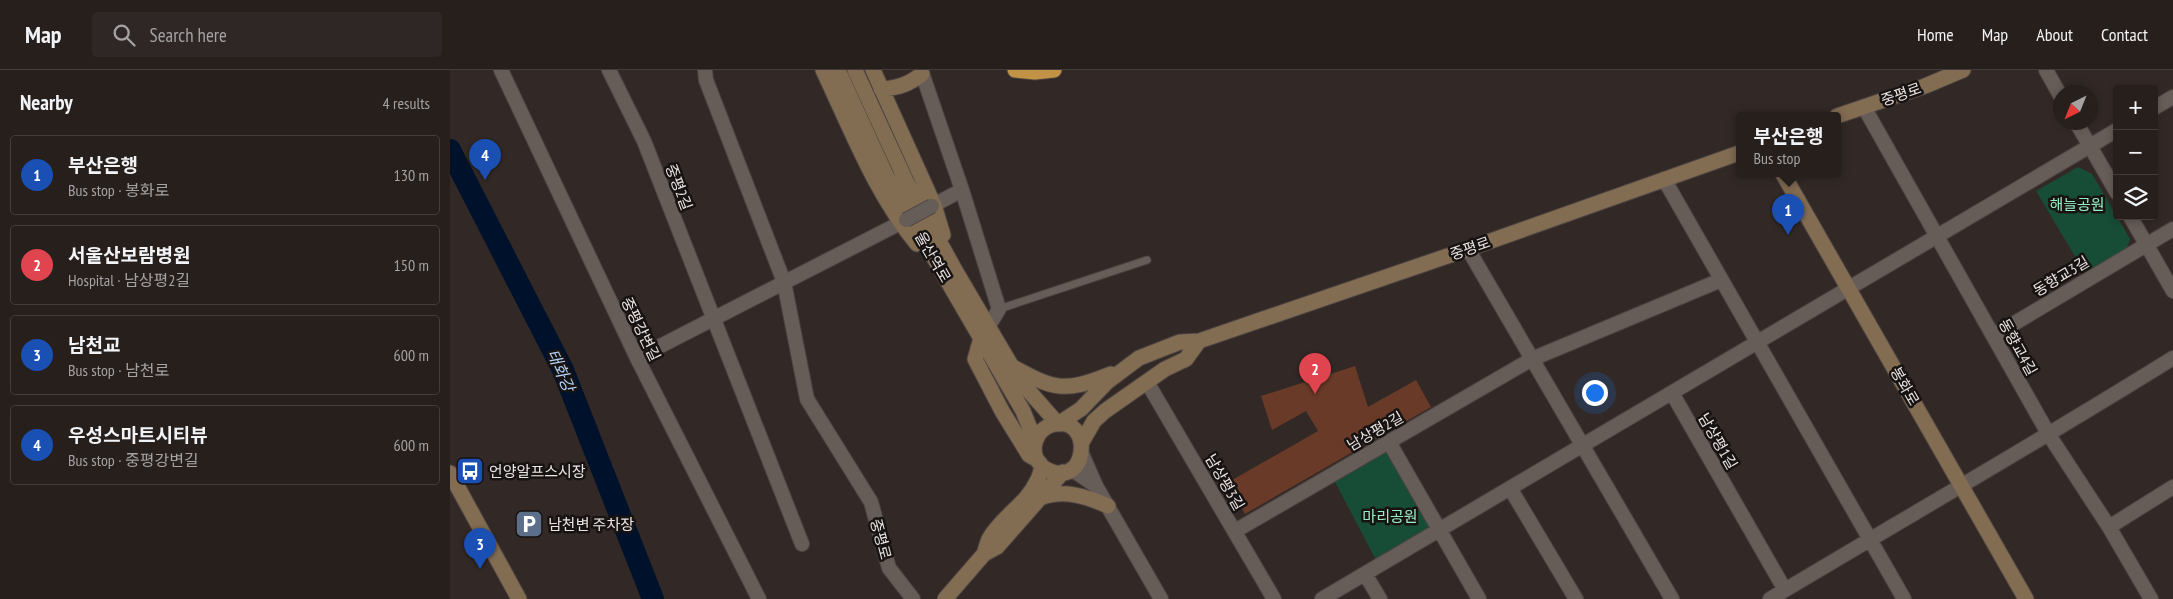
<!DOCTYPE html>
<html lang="en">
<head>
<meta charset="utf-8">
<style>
  :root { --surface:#261f1c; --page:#2e2725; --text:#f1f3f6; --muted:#a4a2a3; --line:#423d3b; --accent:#2563eb }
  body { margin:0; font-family:"PT Sans Narrow","Noto Sans KR",sans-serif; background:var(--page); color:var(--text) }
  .controls { position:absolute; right:15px; top:15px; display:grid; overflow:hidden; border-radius:5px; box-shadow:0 2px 8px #0003 }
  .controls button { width:45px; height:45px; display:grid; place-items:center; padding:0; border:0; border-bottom:1px solid var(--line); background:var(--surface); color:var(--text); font:25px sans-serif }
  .compass { position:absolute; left:1603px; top:15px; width:45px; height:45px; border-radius:50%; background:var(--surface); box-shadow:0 2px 8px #0003; rotate:223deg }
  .you { position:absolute; left:1144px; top:322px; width:18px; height:18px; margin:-12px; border:4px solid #fff; border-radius:50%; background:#1a73e8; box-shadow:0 0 0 8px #1a73e833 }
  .badge { display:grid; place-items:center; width:32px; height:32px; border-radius:50%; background:var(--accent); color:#fff; font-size:16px; font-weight:700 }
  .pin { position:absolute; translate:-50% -41px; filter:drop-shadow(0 1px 2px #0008) }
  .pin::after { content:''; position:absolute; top:26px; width:18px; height:15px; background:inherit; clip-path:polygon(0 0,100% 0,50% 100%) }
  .popup { position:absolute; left:1286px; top:42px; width:105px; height:65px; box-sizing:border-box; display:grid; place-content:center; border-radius:5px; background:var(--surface); filter:drop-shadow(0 1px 4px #0005); font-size:16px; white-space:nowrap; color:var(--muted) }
  .popup b { font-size:19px; color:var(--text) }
  .popup::after { content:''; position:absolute; left:50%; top:100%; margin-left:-10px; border:10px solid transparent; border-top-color:var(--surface) }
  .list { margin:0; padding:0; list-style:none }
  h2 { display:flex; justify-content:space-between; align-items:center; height:65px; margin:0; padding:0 20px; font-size:21px }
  h2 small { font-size:16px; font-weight:400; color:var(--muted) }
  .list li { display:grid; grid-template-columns:32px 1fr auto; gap:15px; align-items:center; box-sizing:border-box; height:80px; margin:0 10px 10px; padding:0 10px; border:1px solid var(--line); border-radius:5px }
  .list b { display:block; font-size:19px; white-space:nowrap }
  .list p { margin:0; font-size:16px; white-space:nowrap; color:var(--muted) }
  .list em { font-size:16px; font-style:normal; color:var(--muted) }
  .icon { flex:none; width:28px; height:28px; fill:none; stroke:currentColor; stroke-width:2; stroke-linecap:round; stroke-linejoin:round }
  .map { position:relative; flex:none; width:1723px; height:529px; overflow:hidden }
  header { display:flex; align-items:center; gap:30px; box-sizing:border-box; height:70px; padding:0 25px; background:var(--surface); border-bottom:1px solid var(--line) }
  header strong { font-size:24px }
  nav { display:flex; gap:28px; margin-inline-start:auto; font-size:18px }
  .search { width:350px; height:45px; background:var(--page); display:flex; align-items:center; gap:12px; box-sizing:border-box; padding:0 18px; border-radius:5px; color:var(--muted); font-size:19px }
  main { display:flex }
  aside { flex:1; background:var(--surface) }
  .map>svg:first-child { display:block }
  .green { fill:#174d37 }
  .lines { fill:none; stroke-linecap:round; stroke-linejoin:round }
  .river { stroke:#00122b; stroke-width:22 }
  .building { fill:#693a28 }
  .service-casing { stroke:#4c4442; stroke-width:9 }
  .minor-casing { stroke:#4c4442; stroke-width:16 }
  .secondary-casing { stroke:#4c4442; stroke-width:17 }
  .motorway-casing { stroke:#4c4442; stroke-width:17 }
  .service { stroke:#665c58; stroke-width:7 }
  .minor { stroke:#665c58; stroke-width:14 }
  .secondary { stroke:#826c52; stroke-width:15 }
  .motorway { stroke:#c29245; stroke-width:15 }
  .minor-bridge-casing { stroke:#4c4442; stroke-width:16; stroke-linecap:butt }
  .minor-bridge { stroke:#665c58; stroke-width:14 }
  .labels { text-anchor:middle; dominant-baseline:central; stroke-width:5; stroke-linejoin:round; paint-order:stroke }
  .street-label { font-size:15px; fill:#eae4e2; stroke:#171312 }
  .park-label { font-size:15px; fill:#97eec5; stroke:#171312 }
  .poi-label { font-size:15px; fill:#eae4e2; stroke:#171312; text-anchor:start }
  .water-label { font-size:16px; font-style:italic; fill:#b4d3f8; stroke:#171312 }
</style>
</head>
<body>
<header>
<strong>Map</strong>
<div class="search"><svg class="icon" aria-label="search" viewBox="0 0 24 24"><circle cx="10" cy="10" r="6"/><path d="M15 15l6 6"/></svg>Search here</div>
<nav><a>Home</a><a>Map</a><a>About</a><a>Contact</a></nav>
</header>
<main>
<aside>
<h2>Nearby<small>4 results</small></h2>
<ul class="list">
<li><span class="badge" style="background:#1a4fb4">1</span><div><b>부산은행</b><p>Bus stop · 봉화로</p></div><em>130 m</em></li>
<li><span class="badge" style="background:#e0444e">2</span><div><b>서울산보람병원</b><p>Hospital · 남상평2길</p></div><em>150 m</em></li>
<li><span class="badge" style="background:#1a4fb4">3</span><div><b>남천교</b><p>Bus stop · 남천로</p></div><em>600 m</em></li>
<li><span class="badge" style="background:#1a4fb4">4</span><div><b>우성스마트시티뷰</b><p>Bus stop · 중평강변길</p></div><em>600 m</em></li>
</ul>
</aside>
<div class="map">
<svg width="1723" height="529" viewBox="0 0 1723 529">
  <rect width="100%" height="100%" fill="#322926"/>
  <path class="green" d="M1628,97L1642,104L1680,169L1676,181L1635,203L1586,121Z
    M937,377L984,458L927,492L883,408Z"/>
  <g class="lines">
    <path class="river" d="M0,80L113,300L203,529"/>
  </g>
  <path class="building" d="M905,296L918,337L966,310L981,337L795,444L777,413L868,361L856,341L822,360L811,326Z"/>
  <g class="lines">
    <g class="service-casing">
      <path id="service" d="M549,239L697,190"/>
    </g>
    <g class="minor-casing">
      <path id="minor" d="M51,0L187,288L309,529
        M159,0L194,71L352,474
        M255,0L256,10L334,212L357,329L421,432L439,498L463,529
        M471,0L512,120L549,239L538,257
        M1596,0L1610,25
        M1414,37L1599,365L1659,457L1701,529
        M1704,38L1723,27
        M1626,52L1667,123
        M1214,109L1454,529
        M482,136L512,120
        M1680,146L1723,221
        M1018,179L1222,529
        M1543,266L1723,159
        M187,288L456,150
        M697,312L824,529
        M1222,323L1335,520
        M939,372L1029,529
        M621,399L646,416L632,384
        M646,416L711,529
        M1060,418L1126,529
        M1659,457L1723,417
        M785,461L1082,289L1271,210
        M915,504L930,529
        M872,529L1667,60
        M1320,529C1455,448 1590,371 1723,288"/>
    </g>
    <g class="secondary-casing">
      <path id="secondary" d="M373,0C401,59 425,123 467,174
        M388,0L436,105L573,341L585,371
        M405,0L456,111L505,200L571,312L608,354L631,339L657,312L689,288L730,272L749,271L736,289L715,299L655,341L644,351L632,372
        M423,0L484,135L493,165
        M431,19C449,18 459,14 472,4
        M1387,46L1475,16L1513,0
        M1333,104L1576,529
        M531,268L525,289L552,341L579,385L586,389
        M749,271L1018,179L1289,83
        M561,296C605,320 614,323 661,304
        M591,396C638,429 647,341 601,355C587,360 580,377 587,390C588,392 591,393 591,396C592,399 589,408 587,411C577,434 551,447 539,469C537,473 536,479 534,484L547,477L613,402
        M0,403L69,529
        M590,428C613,419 636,426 658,436
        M495,529L534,484"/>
    </g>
    <g class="motorway-casing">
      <path id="motorway" d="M565,0L585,2L604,0"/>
    </g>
    <use href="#service" class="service"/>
    <use href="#minor" class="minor"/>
    <use href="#secondary" class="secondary"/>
    <use href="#motorway" class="motorway"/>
    <g class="minor-bridge-casing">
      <path id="minor-bridge" d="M456,150L482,136"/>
    </g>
    <use href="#minor-bridge" class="minor-bridge"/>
  </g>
  <defs>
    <g id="bus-square" transform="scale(1.4375)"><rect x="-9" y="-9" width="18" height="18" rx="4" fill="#1a4fb4" stroke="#171312"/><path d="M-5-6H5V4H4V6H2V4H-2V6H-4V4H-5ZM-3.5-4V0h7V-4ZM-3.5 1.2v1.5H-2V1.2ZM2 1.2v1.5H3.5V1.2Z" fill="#fff"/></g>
    <g id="parking-square" transform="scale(1.4375)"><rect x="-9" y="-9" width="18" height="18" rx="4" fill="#5c6f8a" stroke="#171312"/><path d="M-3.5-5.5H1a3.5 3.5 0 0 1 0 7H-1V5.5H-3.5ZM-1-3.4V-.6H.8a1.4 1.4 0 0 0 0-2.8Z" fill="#fff"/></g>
  </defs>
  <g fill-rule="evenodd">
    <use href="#bus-square" x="20" y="401"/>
    <use href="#parking-square" x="79" y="454"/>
  </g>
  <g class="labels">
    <g class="street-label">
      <text transform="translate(1451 24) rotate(-19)">중평로</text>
      <text transform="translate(229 117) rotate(69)">중평2길</text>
      <text transform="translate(1020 178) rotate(-19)">중평로</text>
      <text transform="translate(483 187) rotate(60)">울산역로</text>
      <text transform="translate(1611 206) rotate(-31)">동향교3길</text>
      <text transform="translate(191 259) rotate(64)">중평강변길</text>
      <text transform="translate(1568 277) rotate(61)">동향교4길</text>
      <text transform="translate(1455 316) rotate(60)">봉화로</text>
      <text transform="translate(925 361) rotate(-30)">남상평2길</text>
      <text transform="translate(1268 371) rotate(60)">남상평1길</text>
      <text transform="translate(775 412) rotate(60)">남상평3길</text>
      <text transform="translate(431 469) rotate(75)">중평로</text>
    </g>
    <g class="park-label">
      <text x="1627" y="134">해늘공원</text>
      <text x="940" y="446">마리공원</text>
    </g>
    <g class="poi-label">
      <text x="39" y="401">언양알프스시장</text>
      <text x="98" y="454">남천변 주차장</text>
    </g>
    <g class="water-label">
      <text transform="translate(111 300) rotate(66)">태화강</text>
    </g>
  </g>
</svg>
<div class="controls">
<button>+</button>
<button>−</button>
<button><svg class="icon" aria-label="layers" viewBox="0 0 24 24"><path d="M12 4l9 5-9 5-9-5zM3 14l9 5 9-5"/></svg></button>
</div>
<svg class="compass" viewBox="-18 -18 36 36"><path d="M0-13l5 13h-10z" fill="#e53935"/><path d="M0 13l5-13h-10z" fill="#a4a2a3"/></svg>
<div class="you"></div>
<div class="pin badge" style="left:1338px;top:165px;background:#1a4fb4">1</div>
<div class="popup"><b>부산은행</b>Bus stop</div>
<div class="pin badge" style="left:865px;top:324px;background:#e0444e">2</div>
<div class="pin badge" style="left:30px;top:499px;background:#1a4fb4">3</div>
<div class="pin badge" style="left:35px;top:110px;background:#1a4fb4">4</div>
</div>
</main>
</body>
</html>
